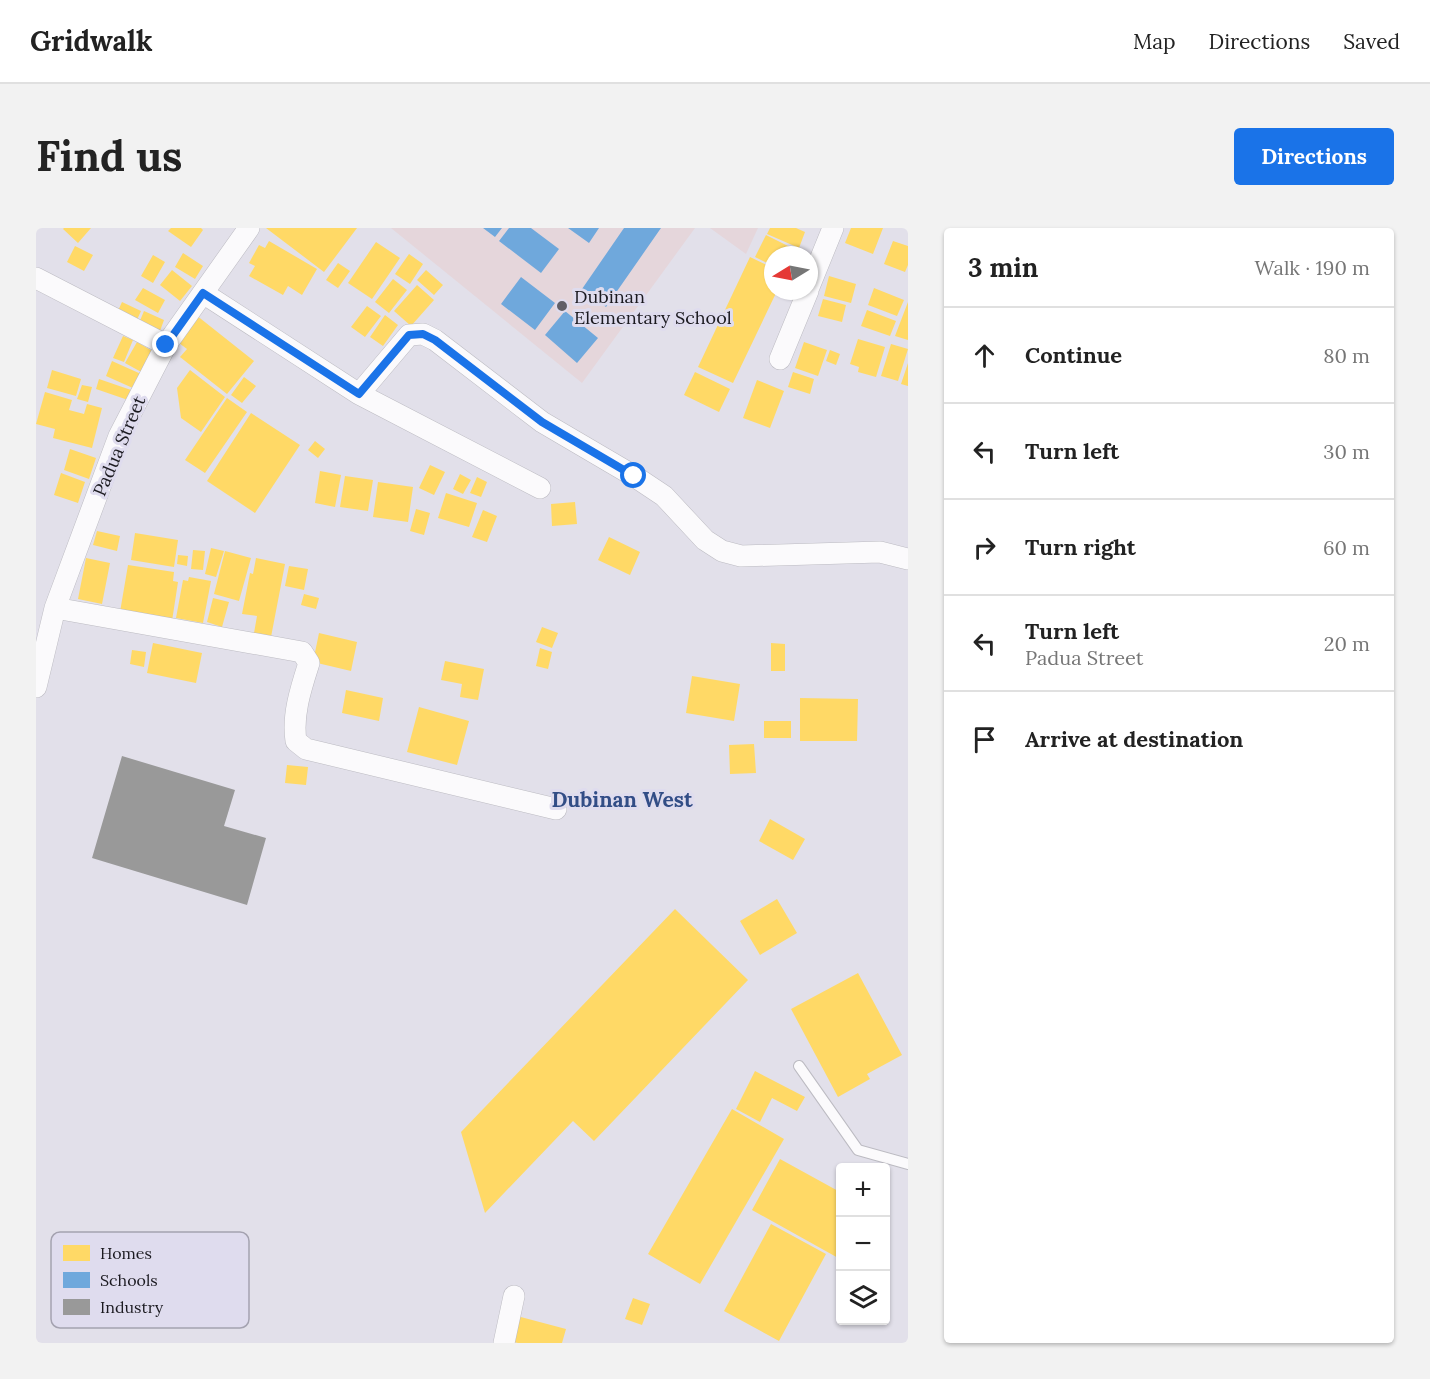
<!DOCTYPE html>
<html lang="en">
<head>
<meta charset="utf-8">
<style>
  :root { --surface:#fff; --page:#f2f2f2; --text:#222; --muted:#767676; --line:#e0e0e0; --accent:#1a73e8 }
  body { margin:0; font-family:Lora,serif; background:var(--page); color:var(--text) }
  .controls { position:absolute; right:18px; bottom:18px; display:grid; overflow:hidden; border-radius:6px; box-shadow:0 2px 4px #0004 }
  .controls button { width:54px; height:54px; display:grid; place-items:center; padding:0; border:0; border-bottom:2px solid var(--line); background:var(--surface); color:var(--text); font:30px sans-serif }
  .compass { position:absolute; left:728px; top:18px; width:54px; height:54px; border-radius:50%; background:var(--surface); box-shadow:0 2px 4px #0004; rotate:260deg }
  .stop { position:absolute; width:18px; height:18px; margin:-14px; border:4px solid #1a73e8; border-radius:50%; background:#fff }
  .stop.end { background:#1a73e8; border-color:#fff; box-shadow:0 2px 6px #0008 }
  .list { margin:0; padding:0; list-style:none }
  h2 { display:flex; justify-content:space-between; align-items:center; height:78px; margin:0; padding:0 24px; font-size:26px }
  h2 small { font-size:20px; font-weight:400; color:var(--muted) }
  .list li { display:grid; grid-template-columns:39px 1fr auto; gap:18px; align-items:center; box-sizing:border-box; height:96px; padding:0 24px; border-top:2px solid var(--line) }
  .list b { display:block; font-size:22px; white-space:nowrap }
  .list p { margin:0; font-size:20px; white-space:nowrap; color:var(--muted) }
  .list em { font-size:20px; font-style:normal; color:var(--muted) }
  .icon { flex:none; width:33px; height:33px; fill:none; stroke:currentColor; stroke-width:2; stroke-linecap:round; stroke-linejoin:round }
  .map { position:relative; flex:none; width:872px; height:1115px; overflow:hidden; border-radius:6px }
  header { display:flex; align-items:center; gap:36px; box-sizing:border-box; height:84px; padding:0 30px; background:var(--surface); border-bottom:2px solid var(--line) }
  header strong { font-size:28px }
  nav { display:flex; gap:33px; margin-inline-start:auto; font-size:21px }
  .intro { display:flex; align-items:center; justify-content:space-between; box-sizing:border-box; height:144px; padding:0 36px }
  h1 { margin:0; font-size:42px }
  .button { padding:15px 27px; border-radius:6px; background:var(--accent); color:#fff; font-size:21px; font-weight:700 }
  main { display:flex; gap:36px; padding:0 36px }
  aside { flex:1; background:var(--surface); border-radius:6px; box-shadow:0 2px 4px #0004 }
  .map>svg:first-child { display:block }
  .education { fill:#e5d6db }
  .homes { fill:#ffd966 }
  .schools { fill:#6fa8dc }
  .industry { fill:#999 }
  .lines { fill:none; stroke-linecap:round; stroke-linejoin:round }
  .service-casing { stroke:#bcbbc2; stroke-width:12 }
  .minor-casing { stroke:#bcbbc2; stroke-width:22 }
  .service { stroke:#fbfafc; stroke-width:10 }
  .minor { stroke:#fbfafc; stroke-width:21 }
  .route { stroke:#1a73e8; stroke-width:8 }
  .poi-dot { fill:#615f67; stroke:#dfdcee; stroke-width:2 }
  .labels { text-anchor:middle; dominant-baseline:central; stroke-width:6; stroke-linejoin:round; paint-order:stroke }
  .poi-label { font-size:18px; fill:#1b1a20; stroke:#dfdcee; text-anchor:start }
  .street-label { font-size:18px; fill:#1b1a20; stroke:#dfdcee }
  .quarter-label { font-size:21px; font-weight:bold; fill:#324d86; stroke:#dfdcee }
  .key { fill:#dfdcee; stroke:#a4a2b0; stroke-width:1.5 }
  .key-label { font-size:16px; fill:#1b1a20 }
</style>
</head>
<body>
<header>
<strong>Gridwalk</strong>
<nav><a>Map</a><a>Directions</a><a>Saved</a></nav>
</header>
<div class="intro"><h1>Find us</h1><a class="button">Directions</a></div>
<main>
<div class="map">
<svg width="872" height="1115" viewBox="0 0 872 1115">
  <rect width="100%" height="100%" fill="#e2e0ea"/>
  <path class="education" d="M355,0H659L546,155Z
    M674,0H722L710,26Z"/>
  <path class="homes" d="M28,0H55L42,15L27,1Z
    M135,0H165L167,2L155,19L132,3Z
    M230,0H321L288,44Z
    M734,0H760L769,4L763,20L731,6Z
    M815,0H847L837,26L809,15Z
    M730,7L760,22L758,27H737V38L719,29Z
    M233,13L281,41L266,67L252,58L247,67L213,48L219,38L213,35L223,17L229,20Z
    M857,13L872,18V37L869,44L848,36Z
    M340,14L364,30L336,71L312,55Z
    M39,18L57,27L48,43L31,34Z
    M147,25L167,38L159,51L139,39Z
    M373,26L387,36L374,56L359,46Z
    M117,27L129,34L117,55L105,48Z
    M714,29L737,40V63H741L697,155L662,139Z
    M302,35L314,43L302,60L290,52Z
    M136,42L156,58L144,73L124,57Z
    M390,42L407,57L398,67L381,52Z
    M793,48L820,56L815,75L788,68Z
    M357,51L371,62L353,85L339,74Z
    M381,57L398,72L375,98L358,83Z
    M107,60L129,72L122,85L99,72Z
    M838,60L868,72L861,88L832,77Z
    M787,71L810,77L806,94L782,88Z
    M86,74L105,83L100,94L81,85Z
    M872,74V112L859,108Z
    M331,78L345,88L329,109L315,99Z
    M831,82L860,93L854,108L825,98Z
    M108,83L128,92L124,103L103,95Z
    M160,87L218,133L191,166L144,129L151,121L139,112Z
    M349,87L362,97L347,118L334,109Z
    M87,108L97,112L88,134L77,130Z
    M822,111L849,119L840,149L822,144L823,139L814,136Z
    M101,114L118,124L107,145L89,135Z
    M768,114L791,122L782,148L759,140Z
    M855,116L872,121L862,153L845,148Z
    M794,122L804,126L800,137L790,133Z
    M76,133L105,146L99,161L70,148Z
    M872,135V158L865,156Z
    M16,142L45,151L40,168L11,160Z
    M154,142L189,169L165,204L145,190L141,160Z
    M659,144L694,161L683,184L648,167Z
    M757,144L778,151L774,166L752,159Z
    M208,149L220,158L206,175L195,167Z
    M63,151L95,162L92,172L60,161Z
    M721,152L748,163L734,200L707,190Z
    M46,157L56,159L52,174L41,171Z
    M9,164L36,172L33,182L48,186L51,176L66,180L56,220L17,210L19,201L0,196Z
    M191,170L211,184L169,245L149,232Z
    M215,185L264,217L219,285L171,253Z
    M279,213L289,221L282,230L272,222Z
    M34,221L60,230L53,251L28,242Z
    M394,237L409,244L398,267L383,260Z
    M284,243L305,247L299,279L279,275Z
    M25,245L49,254L42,275L18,267Z
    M424,246L435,252L427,266L417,261Z
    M309,248L337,252L332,283L304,279Z
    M441,249L451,254L445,269L434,265Z
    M342,254L377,259L372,294L337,289Z
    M410,265L441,275L433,299L402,290Z
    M539,274L541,296L516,298L515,276Z
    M380,281L394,285L388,307L374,303Z
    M447,282L461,288L451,314L436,309Z
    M61,303L84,308L81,323L57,317Z
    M99,305L142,312L138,339L95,332Z
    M573,309L604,324L594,347L562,332Z
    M175,320L188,323L180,349L169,346Z
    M157,322L169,323L167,342L155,341Z
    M189,323L215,330L203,373L178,366Z
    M142,327L152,328L151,338L141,336Z
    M50,330L74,335L66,376L42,371Z
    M220,330L249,336L235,409L218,405L221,388L206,386L214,345L217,346Z
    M92,337L138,344L137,353L142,354L136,393L84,384Z
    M253,338L272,341L268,362L249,358Z
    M153,349L175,353L167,395L140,390L147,352L152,353Z
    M268,366L283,370L280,381L265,377Z
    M177,370L193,374L186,399L171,394Z
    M506,399L522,405L516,420L500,414Z
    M283,405L321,414L315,443L277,434Z
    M117,415L166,425L160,455L111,445Z
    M735,415L749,416V443H735Z
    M504,420L516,424L512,441L500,438Z
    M96,422L110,424L108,439L94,436Z
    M409,433L448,441L442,472L424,469L426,456L405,452Z
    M656,448L704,456L698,493L650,485Z
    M310,462L347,470L343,493L306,485Z
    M764,470L822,471L821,513H764Z
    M383,479L433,493L421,537L371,524Z
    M728,493H755V510H728Z
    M718,516L720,545L694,546L693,517Z
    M251,537L272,539L270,557L249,555Z
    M734,591L769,611L757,632L723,613Z
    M741,671L761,705L724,727L704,693Z
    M639,681L712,752L558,913L537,893L449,985L425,904Z
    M822,745L866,827L831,846L834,851L802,869L755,781Z
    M719,843L769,869L761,883L736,870L724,894L700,881Z
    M696,881L748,911L664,1056L612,1026Z
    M744,931L804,964V1031L716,982Z
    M735,996L790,1026L743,1113L688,1083Z
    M597,1070L614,1076L606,1097L589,1091Z
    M481,1088L530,1101L526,1115H482L474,1113Z"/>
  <path class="schools" d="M447,0H466L459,9Z
    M473,0H495L523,21L505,45L463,13Z
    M532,0H563L553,15Z
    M588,0H625L570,79L546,61Z
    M485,49L519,75L499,102L465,76Z
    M529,83L562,110L541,135L509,107Z"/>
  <path class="industry" d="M86,528L199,562L188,598L230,610L211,677L56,630Z"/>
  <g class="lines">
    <g class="service-casing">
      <path id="service" d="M763,838L822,922L872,936"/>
    </g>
    <g class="minor-casing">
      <path id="minor" d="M0,50L130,117
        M773,59L797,0
        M167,65L323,166L504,260
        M744,131L772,63
        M323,166L373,107L387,106L399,112L506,194L598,248L628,268L669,312L686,323L705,328L844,324L872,331
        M19,380L266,424L273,435C265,460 256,487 260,513L270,521L520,581
        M0,459L19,380L83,208L130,117L213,0
        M468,1115L478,1068"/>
    </g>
    <use href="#service" class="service"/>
    <use href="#minor" class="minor"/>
  </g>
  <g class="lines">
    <path class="route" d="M130,117L167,65L323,166L373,107L387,106L399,112L506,194L598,248"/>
  </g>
  <circle class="poi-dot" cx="526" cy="78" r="6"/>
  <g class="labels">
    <g class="poi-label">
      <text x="538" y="68">Dubinan<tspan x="538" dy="21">Elementary School</tspan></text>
    </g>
    <g class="street-label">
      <text transform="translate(83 218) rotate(-67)">Padua Street</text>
    </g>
    <g class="quarter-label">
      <text x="586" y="571">Dubinan West</text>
    </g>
  </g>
  <rect x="15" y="1004" width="198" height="96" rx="9" class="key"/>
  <rect x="27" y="1017" width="27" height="16" fill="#ffd966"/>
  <rect x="27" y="1044" width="27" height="16" fill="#6fa8dc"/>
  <rect x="27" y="1071" width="27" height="16" fill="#999"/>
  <g class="key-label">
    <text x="64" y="1031">Homes</text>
    <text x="64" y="1058">Schools</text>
    <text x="64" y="1085">Industry</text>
  </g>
</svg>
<div class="controls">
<button>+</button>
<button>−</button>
<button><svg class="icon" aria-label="layers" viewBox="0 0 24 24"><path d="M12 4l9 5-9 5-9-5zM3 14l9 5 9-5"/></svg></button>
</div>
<svg class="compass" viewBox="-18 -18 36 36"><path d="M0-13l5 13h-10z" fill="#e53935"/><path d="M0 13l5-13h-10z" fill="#767676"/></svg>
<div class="stop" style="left:598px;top:248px"></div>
<div class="stop end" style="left:130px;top:117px"></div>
</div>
<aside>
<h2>3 min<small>Walk · 190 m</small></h2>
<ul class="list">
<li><svg class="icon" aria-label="ahead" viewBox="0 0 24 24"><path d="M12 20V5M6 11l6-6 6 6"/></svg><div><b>Continue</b></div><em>80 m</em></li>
<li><svg class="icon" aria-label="left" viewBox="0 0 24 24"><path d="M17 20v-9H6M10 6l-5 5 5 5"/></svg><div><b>Turn left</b></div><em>30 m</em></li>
<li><svg class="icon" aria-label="right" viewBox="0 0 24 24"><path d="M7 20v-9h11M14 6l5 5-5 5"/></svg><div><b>Turn right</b></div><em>60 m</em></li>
<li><svg class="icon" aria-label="left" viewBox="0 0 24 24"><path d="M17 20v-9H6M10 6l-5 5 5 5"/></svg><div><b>Turn left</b><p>Padua Street</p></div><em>20 m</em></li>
<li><svg class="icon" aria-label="arrive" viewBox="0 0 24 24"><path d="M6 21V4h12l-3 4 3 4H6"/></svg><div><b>Arrive at destination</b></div></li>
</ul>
</aside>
</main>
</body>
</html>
